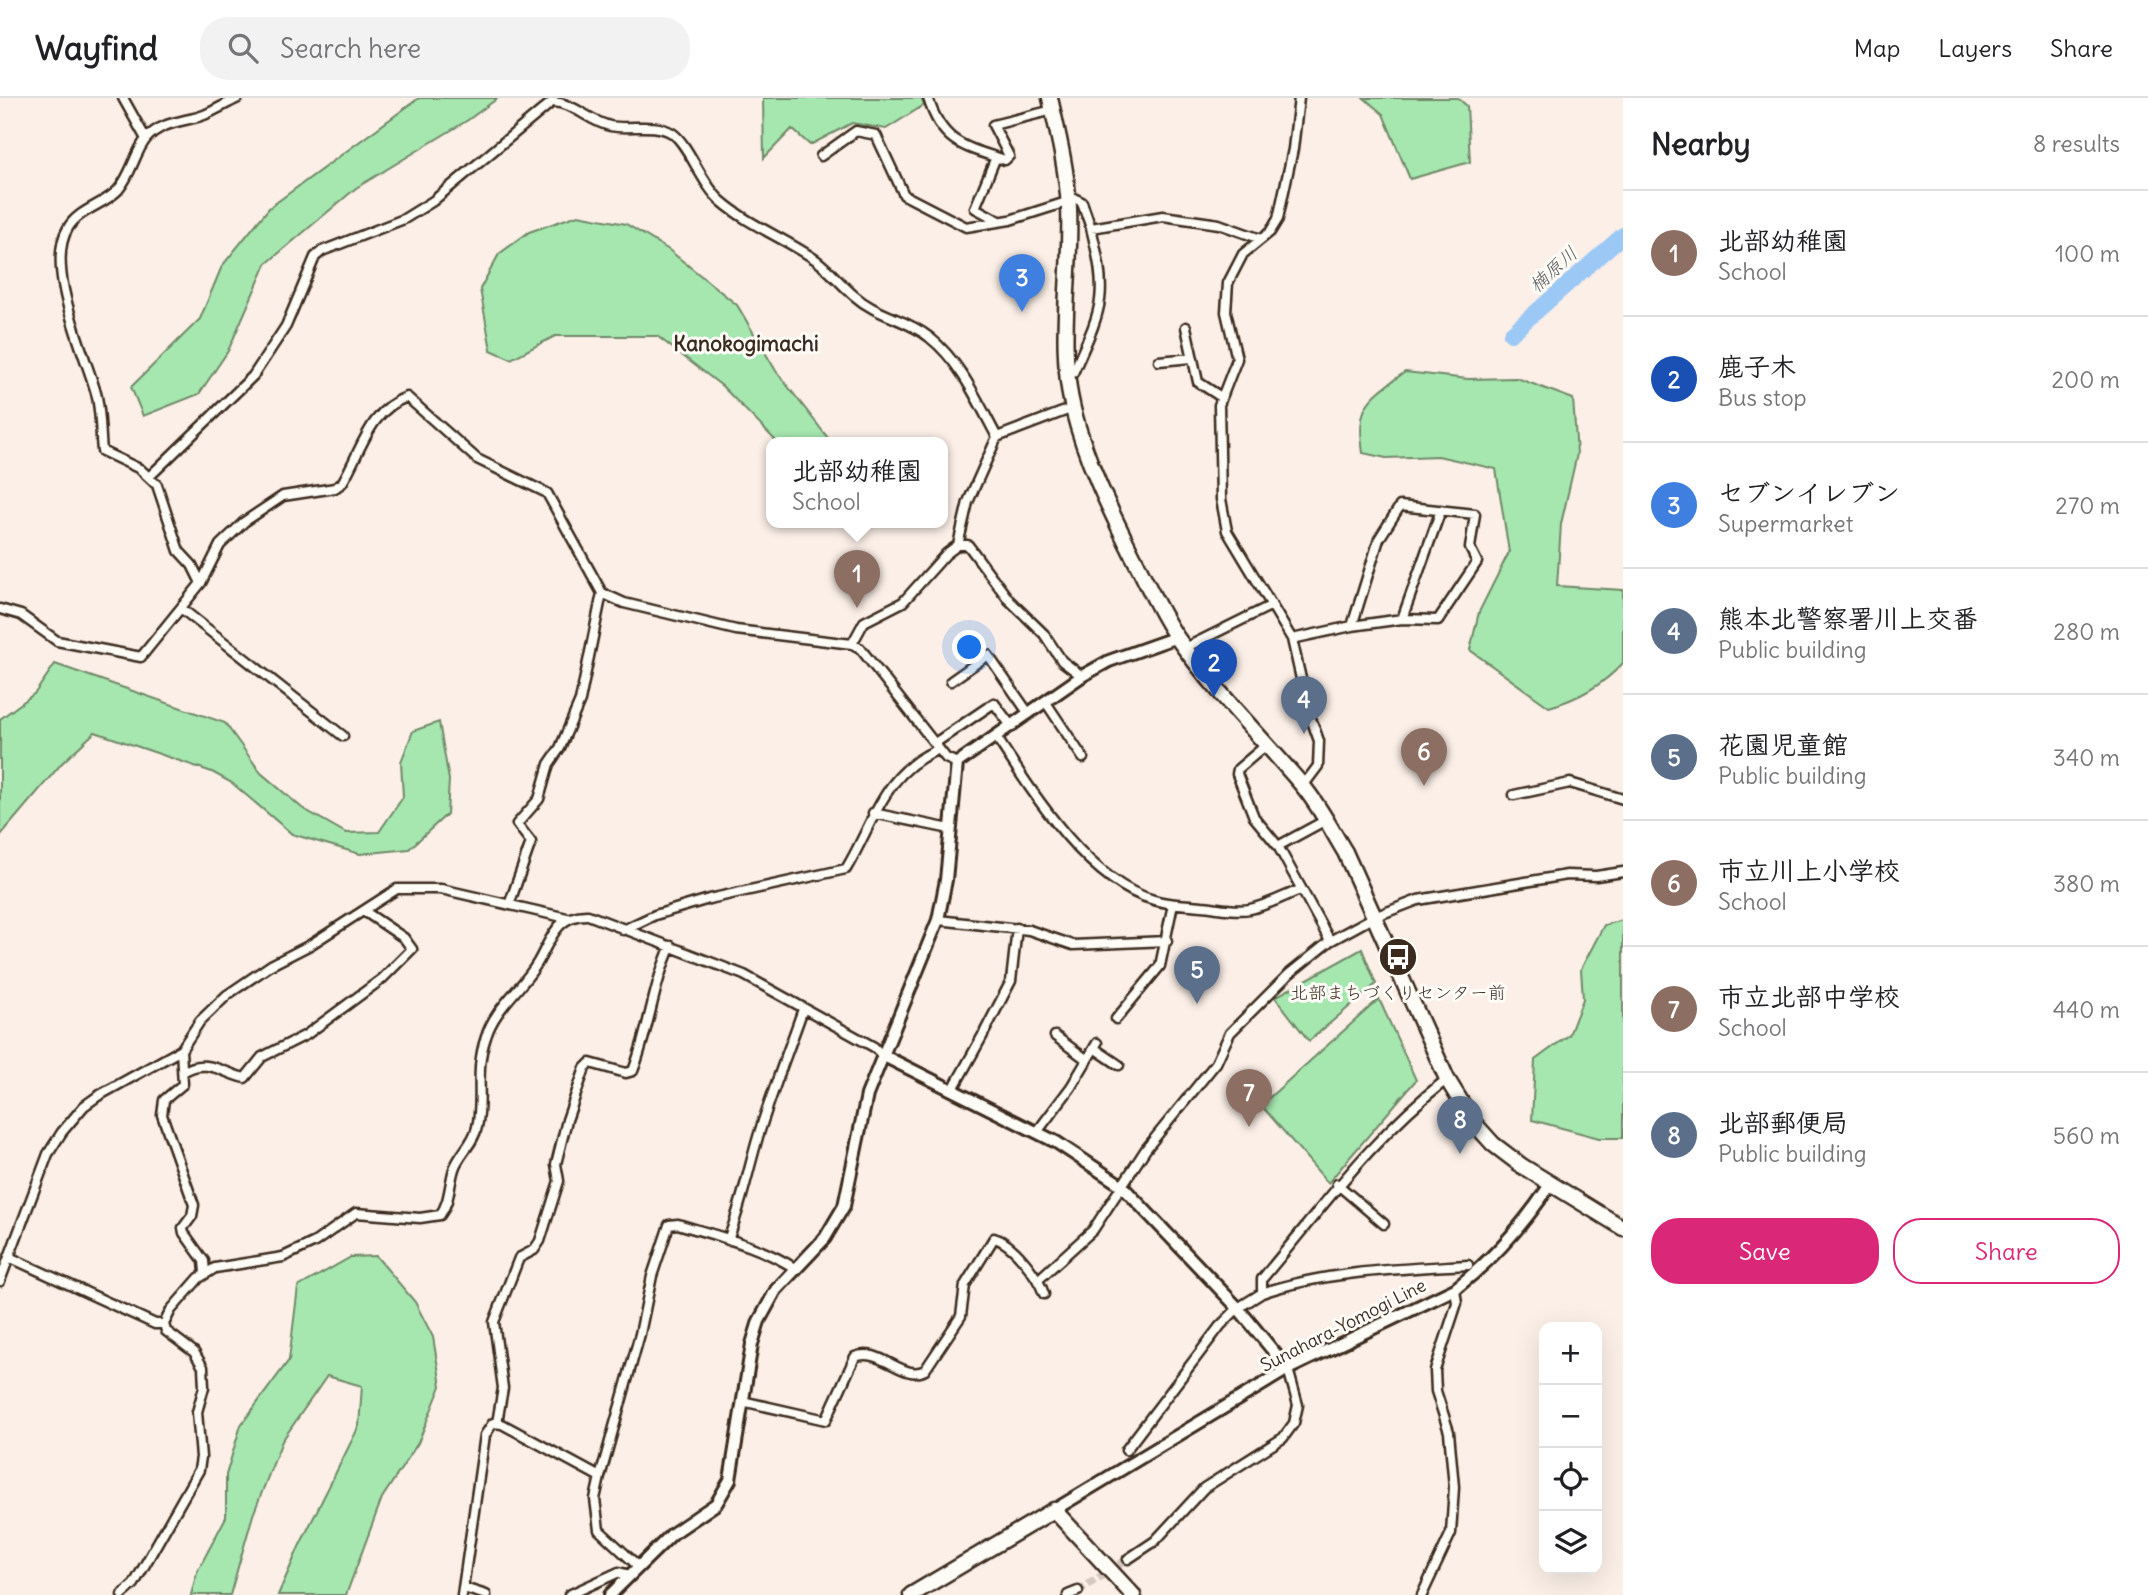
<!DOCTYPE html>
<html lang="en">
<head>
<meta charset="utf-8">
<style>
  :root { --surface:#fff; --page:#f2f2f2; --text:#202124; --muted:#757577; --line:#e0e0e0; --accent:#db2777 }
  body { margin:0; font-family:Delius,"Klee One",sans-serif; background:var(--page); color:var(--text) }
  .controls { position:absolute; right:21px; bottom:21px; display:grid; overflow:hidden; border-radius:14px; box-shadow:0 7px 28px #0002 }
  .controls button { width:63px; height:63px; display:grid; place-items:center; padding:0; border:0; border-bottom:2px solid var(--line); background:var(--surface); color:var(--text); font:35px sans-serif }
  .you { position:absolute; left:970px; top:550px; width:24px; height:24px; margin:-18px; border:5px solid #fff; border-radius:50%; background:#1a73e8; box-shadow:0 0 0 10px #1a73e833 }
  .badge { display:grid; place-items:center; width:46px; height:46px; border-radius:50%; background:var(--accent); color:#fff; font-size:23px; font-weight:700 }
  .pin { position:absolute; translate:-50% -58px; filter:drop-shadow(0 2px 4px #0008) }
  .pin::after { content:''; position:absolute; top:37px; width:24px; height:21px; background:inherit; clip-path:polygon(0 0,100% 0,50% 100%) }
  .popup { position:absolute; left:766px; top:339px; width:182px; height:91px; box-sizing:border-box; display:grid; place-content:center; border-radius:14px; background:var(--surface); filter:drop-shadow(0 2px 5px #0005); font-size:23px; white-space:nowrap; color:var(--muted) }
  .popup b { font-size:26px; color:var(--text) }
  .popup::after { content:''; position:absolute; left:50%; top:100%; margin-left:-14px; border:14px solid transparent; border-top-color:var(--surface) }
  .list { margin:0; padding:0; list-style:none }
  h2 { display:flex; justify-content:space-between; align-items:center; height:91px; margin:0; padding:0 28px; font-size:30px }
  h2 small { font-size:23px; font-weight:400; color:var(--muted) }
  .list li { display:grid; grid-template-columns:46px 1fr auto; gap:21px; align-items:center; box-sizing:border-box; height:126px; padding:0 28px; border-top:2px solid var(--line) }
  .list b { display:block; font-size:26px; white-space:nowrap }
  .list p { margin:0; font-size:23px; white-space:nowrap; color:var(--muted) }
  .list em { font-size:23px; font-style:normal; color:var(--muted) }
  .actions { display:flex; gap:14px; padding:21px 28px }
  .actions a { flex:1; padding:16px 0; border:2px solid var(--accent); border-radius:28px; text-align:center; font-size:24px; color:var(--accent) }
  .actions .main { background:var(--accent); color:#fff }
  .icon { flex:none; width:38px; height:38px; fill:none; stroke:currentColor; stroke-width:2; stroke-linecap:round; stroke-linejoin:round }
  .map { position:relative; flex:none; width:1623px; height:1497px; overflow:hidden }
  header { display:flex; align-items:center; gap:42px; box-sizing:border-box; height:98px; padding:0 35px; background:var(--surface); border-bottom:2px solid var(--line) }
  header strong { font-size:33px }
  nav { display:flex; gap:38px; margin-inline-start:auto; font-size:24px }
  .search { width:490px; height:63px; background:var(--page); display:flex; align-items:center; gap:18px; box-sizing:border-box; padding:0 24px; border-radius:28px; color:var(--muted); font-size:26px }
  main { display:flex }
  aside { flex:1; background:var(--surface) }
  .map>svg:first-child { display:block }
  .green { fill:#a6e7b0; stroke:#708867; stroke-width:2 }
  .lines { fill:none; stroke-linecap:round; stroke-linejoin:round }
  .river { stroke:#9bc8f5; stroke-width:16 }
  .street-tunnel { stroke:#d5c8bf; stroke-width:8; stroke-dasharray:8 4; stroke-linecap:butt }
  .street-casing { stroke:#3b2a1e; stroke-width:13 }
  .secondary-casing { stroke:#3b2a1e; stroke-width:16 }
  .highway-casing { stroke:#3b2a1e; stroke-width:19 }
  .street { stroke:#fdfcf7; stroke-width:8 }
  .secondary { stroke:#fdfcf7; stroke-width:10 }
  .highway { stroke:#fdfcf7; stroke-width:14 }
  .labels { text-anchor:middle; dominant-baseline:central; stroke-width:6; stroke-linejoin:round; paint-order:stroke }
  .poi-label { font-size:18px; fill:#3b2a1e; stroke:#fdfcf7 }
  .street-label { font-size:18px; fill:#3b2a1e; stroke:#fdfcf7 }
  .water-label { font-size:19px; font-style:italic; fill:#58595e; stroke:#fdfcf7 }
  .quarter-label { font-size:21px; font-weight:bold; fill:#3b2a1e; stroke:#fdfcf7 }
</style>
</head>
<body>
<header>
<strong>Wayfind</strong>
<div class="search"><svg class="icon" aria-label="search" viewBox="0 0 24 24"><circle cx="10" cy="10" r="6"/><path d="M15 15l6 6"/></svg>Search here</div>
<nav><a>Map</a><a>Layers</a><a>Share</a></nav>
</header>
<main>
<div class="map">
<svg width="1623" height="1497" viewBox="0 0 1623 1497">
  <rect width="100%" height="100%" fill="#fbefe7"/>
  <filter id="ink" filterUnits="userSpaceOnUse"><feTurbulence type="fractalNoise" baseFrequency=".0143" numOctaves="2"/><feDisplacementMap in="SourceGraphic" scale="14" xChannelSelector="R" yChannelSelector="G"/><feConvolveMatrix kernelMatrix="1 2 1 2 8 2 1 2 1" color-interpolation-filters="sRGB"/></filter>
  <g filter="url(#ink)">
    <path class="green" d="M419,0H498L468,22L356,90L266,166L228,253L199,296L143,318L131,289L200,221L222,168L269,110Z
      M763,0H921L924,7L886,31L852,25L810,47L792,31L764,60Z
      M1364,0H1458L1467,8L1470,64L1410,81L1383,16Z
      M578,117L626,126L669,152L737,207L776,273L831,344H777L722,288L657,238H555L511,261L491,252L480,191L499,156L529,134Z
      M1405,274L1468,281L1517,280L1573,301L1577,356L1561,426L1557,488L1623,492V565C1603,587 1578,601 1549,609L1470,552L1479,514L1509,454L1496,371L1438,358L1386,360L1363,355C1356,306 1368,301 1405,274Z
      M55,566L225,625L261,675L302,710L346,735L379,734L403,699L401,664L413,633L439,624L449,682L447,716L409,751L360,756L292,736L232,685L212,674L95,634L62,665L0,738V621L35,595Z
      M1623,822V1040H1599L1532,1022L1535,962L1569,937L1583,901L1581,871L1604,827Z
      M1362,851L1376,886L1309,943L1275,899Z
      M1379,901L1416,982L1328,1085L1261,1007Z
      M376,1158L415,1204L433,1239L441,1288L418,1345L382,1400L346,1497H278L299,1449L359,1328L362,1288L327,1278L282,1343L253,1417L230,1497H191L197,1474L226,1419V1377L241,1327L289,1262L298,1189L351,1159Z"/>
    <g class="lines">
      <path class="river" d="M1511,236L1623,137"/>
      <path class="street-tunnel" d="M1078,1493L1128,1461"/>
      <g class="street-casing">
        <path id="street" d="M123,0L146,41
          M928,0C942,46 965,49 1005,62L1009,58L993,27L1053,12
          M1299,0L1293,51L1278,121L1270,134L1243,156L1228,185L1226,214L1237,261L1219,307L1221,401L1227,433L1292,541L1308,612L1319,643L1318,668L1303,688
          M821,58L856,33L876,37L904,97L966,129L1010,122L1076,101L1082,104L1091,130L1163,118L1219,126L1261,141
          M996,59L975,110L999,123
          M1186,229L1198,284L1221,299
          M1159,263L1192,260
          M1068,276L1073,275C1102,210 1109,201 1091,130
          M997,339L1073,310
          M149,379L253,278L286,228L315,159L322,153L404,121L433,103L552,4C575,5 588,23 610,28C630,32 654,24 672,35C688,45 702,87 721,103C750,128 785,140 816,162C836,177 849,198 872,210C890,220 912,225 929,239C961,264 978,304 997,339L968,404L958,447
          M1400,408L1475,416L1470,450L1477,464L1438,522L1402,521L1352,528L1379,441Z
          M201,485L192,467L179,453L157,387L140,371L102,353C100,335 101,313 96,295C85,255 44,169 68,130C79,111 104,107 118,92C132,76 134,56 146,41C161,23 185,24 204,17C216,12 227,5 238,0
          M0,511L21,517L57,543L141,559L201,485L220,447L244,424L283,398L335,390L342,385C361,354 369,312 407,299L477,361L547,395L602,495L624,505L736,532L852,546L860,550L946,660L957,665
          M182,511L343,638
          M1402,521L1441,412
          M1292,541L1352,528
          M852,546L864,524L903,504L946,456L958,447H968L1009,502L1044,536L1062,563L1082,578
          M1185,550L1272,507
          M951,583L988,557L1029,616
          M1045,603L1083,660
          M997,640C1032,694 1088,784 1154,802C1170,807 1186,806 1202,808C1216,809 1235,814 1250,811C1266,808 1284,798 1300,792
          M935,645L994,605L1012,629
          M1265,648L1238,671L1237,676L1254,719L1278,748L1330,843
          M1514,697L1570,685L1623,701
          M873,715L950,731
          M1278,748L1326,722
          M509,807L531,744L517,726L539,701L549,666L560,650L580,603L602,495
          M938,822L1029,832L1073,847L1167,843
          M623,832L655,817L709,801L846,771C874,725 883,674 939,651
          M1116,921L1160,868L1173,806
          M985,933L1011,883L1017,830
          M1055,938L1086,961
          M1094,950L1119,967
          M181,952L183,986L164,1002L162,1017L194,1107L192,1118L183,1130L184,1135L204,1163L205,1175
          M183,974C207,958 226,977 245,980L262,959L306,937L382,881L412,851L404,840L364,813
          M953,991L983,937
          M1037,1034L1071,989L1097,945
          M1337,1086L1384,1126
          M728,1142C741,1108 748,1073 758,1039C771,996 788,954 803,911
          M9,1159L155,1226H164
          M1038,1182L1093,1132L1146,1051L1216,965L1230,935L1289,876L1330,843L1374,819L1418,802L1567,777L1596,778L1623,774
          M0,1183L48,1056L62,1034L84,1008L98,998L181,952L200,923L227,897L271,867L310,847L397,791H441L567,820
          M1262,1195C1327,1173 1399,1171 1468,1167
          M164,1226L171,1212L199,1180L215,1170L283,1159L315,1144L356,1115L420,1120L440,1117C450,1104 449,1087 454,1071C459,1056 474,1045 477,1029C484,999 474,973 486,939C495,909 523,890 538,864C551,841 557,816 588,817L744,877L874,949L882,957
          M742,1303L826,1322L855,1259C879,1248 904,1284 925,1272L961,1218L965,1187L994,1140C1013,1145 1038,1178 1044,1196
          M497,1325L503,1290L494,1224L519,1160L534,1152L540,1143L559,1083L556,1066L567,1022L585,970L590,965L626,975L633,973C649,932 653,887 671,848
          M1126,1352L1220,1228L1238,1210L1262,1195V1181C1323,1109 1371,1040 1447,981
          M600,1379L640,1236L652,1178L669,1127L678,1126C717,1138 761,1148 796,1171
          M1128,1461L1155,1443L1204,1390L1283,1340L1294,1325L1298,1307L1288,1271
          M464,1490L486,1497
          M122,1497L134,1486L199,1372L201,1359L197,1314L204,1289L203,1269L194,1254L166,1233L164,1226
          M462,1497L485,1337L493,1325L502,1326L600,1379L595,1401L599,1432L638,1468
          M569,1497L619,1474L630,1477
          M1068,1497L1078,1493
          M1422,1497L1451,1435L1454,1389L1449,1334L1436,1293L1435,1272L1457,1205L1455,1191"/>
      </g>
      <g class="secondary-casing">
        <path id="secondary" d="M882,957L1056,1044L1121,1087L1238,1210L1288,1271
          M1054,1412L1288,1271L1455,1191C1492,1162 1524,1126 1550,1087
          M610,1497L672,1436L716,1406L730,1382L752,1246L759,1223L776,1192L825,1140L844,1108L867,997L938,822L946,782L957,665L1082,578L1109,563L1177,539"/>
      </g>
      <g class="highway-casing">
        <path id="highway" d="M1050,0C1058,36 1067,72 1069,110C1072,176 1057,246 1073,311C1086,363 1109,410 1133,458C1147,485 1160,516 1178,541C1215,593 1261,639 1302,687C1319,707 1331,731 1345,754L1447,981L1474,1025L1493,1046L1522,1068L1623,1130
          M911,1497L1054,1412L1133,1497"/>
      </g>
      <use href="#street" class="street"/>
      <use href="#secondary" class="secondary"/>
      <use href="#highway" class="highway"/>
    </g>
  </g>
  <defs>
    <g id="bus-disc" transform="scale(2.0125)"><circle r="9.5" fill="#3b2a1e" stroke="#fdfcf7"/><path d="M-5-6H5V4H4V6H2V4H-2V6H-4V4H-5ZM-3.5-4V0h7V-4ZM-3.5 1.2v1.5H-2V1.2ZM2 1.2v1.5H3.5V1.2Z" fill="#fff"/></g>
  </defs>
  <g fill-rule="evenodd">
    <use href="#bus-disc" x="1398" y="859"/>
  </g>
  <g class="labels">
    <g class="poi-label">
      <text x="1398" y="894">北部まちづくりセンター前</text>
    </g>
    <g class="street-label">
      <text transform="translate(1343 1227) rotate(-27)">Sunahara-Yomogi Line</text>
    </g>
    <g class="water-label">
      <text transform="translate(1553 171) rotate(-42)">楠原川</text>
    </g>
    <g class="quarter-label">
      <text x="746" y="245">Kanokogimachi</text>
    </g>
  </g>
</svg>
<div class="controls">
<button>+</button>
<button>−</button>
<button><svg class="icon" aria-label="locate" viewBox="0 0 24 24"><circle cx="12" cy="12" r="6"/><path d="M12 2v4M12 18v4M2 12h4M18 12h4"/></svg></button>
<button><svg class="icon" aria-label="layers" viewBox="0 0 24 24"><path d="M12 4l9 5-9 5-9-5zM3 14l9 5 9-5"/></svg></button>
</div>
<div class="you"></div>
<div class="pin badge" style="left:857px;top:510px;background:#8d6e63">1</div>
<div class="popup"><b>北部幼稚園</b>School</div>
<div class="pin badge" style="left:1214px;top:599px;background:#1a4fb4">2</div>
<div class="pin badge" style="left:1022px;top:214px;background:#3f7fe0">3</div>
<div class="pin badge" style="left:1304px;top:636px;background:#5c6f8a">4</div>
<div class="pin badge" style="left:1197px;top:906px;background:#5c6f8a">5</div>
<div class="pin badge" style="left:1424px;top:688px;background:#8d6e63">6</div>
<div class="pin badge" style="left:1249px;top:1029px;background:#8d6e63">7</div>
<div class="pin badge" style="left:1460px;top:1056px;background:#5c6f8a">8</div>
</div>
<aside>
<h2>Nearby<small>8 results</small></h2>
<ul class="list">
<li><span class="badge" style="background:#8d6e63">1</span><div><b>北部幼稚園</b><p>School</p></div><em>100 m</em></li>
<li><span class="badge" style="background:#1a4fb4">2</span><div><b>鹿子木</b><p>Bus stop</p></div><em>200 m</em></li>
<li><span class="badge" style="background:#3f7fe0">3</span><div><b>セブンイレブン</b><p>Supermarket</p></div><em>270 m</em></li>
<li><span class="badge" style="background:#5c6f8a">4</span><div><b>熊本北警察署川上交番</b><p>Public building</p></div><em>280 m</em></li>
<li><span class="badge" style="background:#5c6f8a">5</span><div><b>花園児童館</b><p>Public building</p></div><em>340 m</em></li>
<li><span class="badge" style="background:#8d6e63">6</span><div><b>市立川上小学校</b><p>School</p></div><em>380 m</em></li>
<li><span class="badge" style="background:#8d6e63">7</span><div><b>市立北部中学校</b><p>School</p></div><em>440 m</em></li>
<li><span class="badge" style="background:#5c6f8a">8</span><div><b>北部郵便局</b><p>Public building</p></div><em>560 m</em></li>
</ul>
<div class="actions"><a class="main">Save</a><a>Share</a></div>
</aside>
</main>
</body>
</html>
